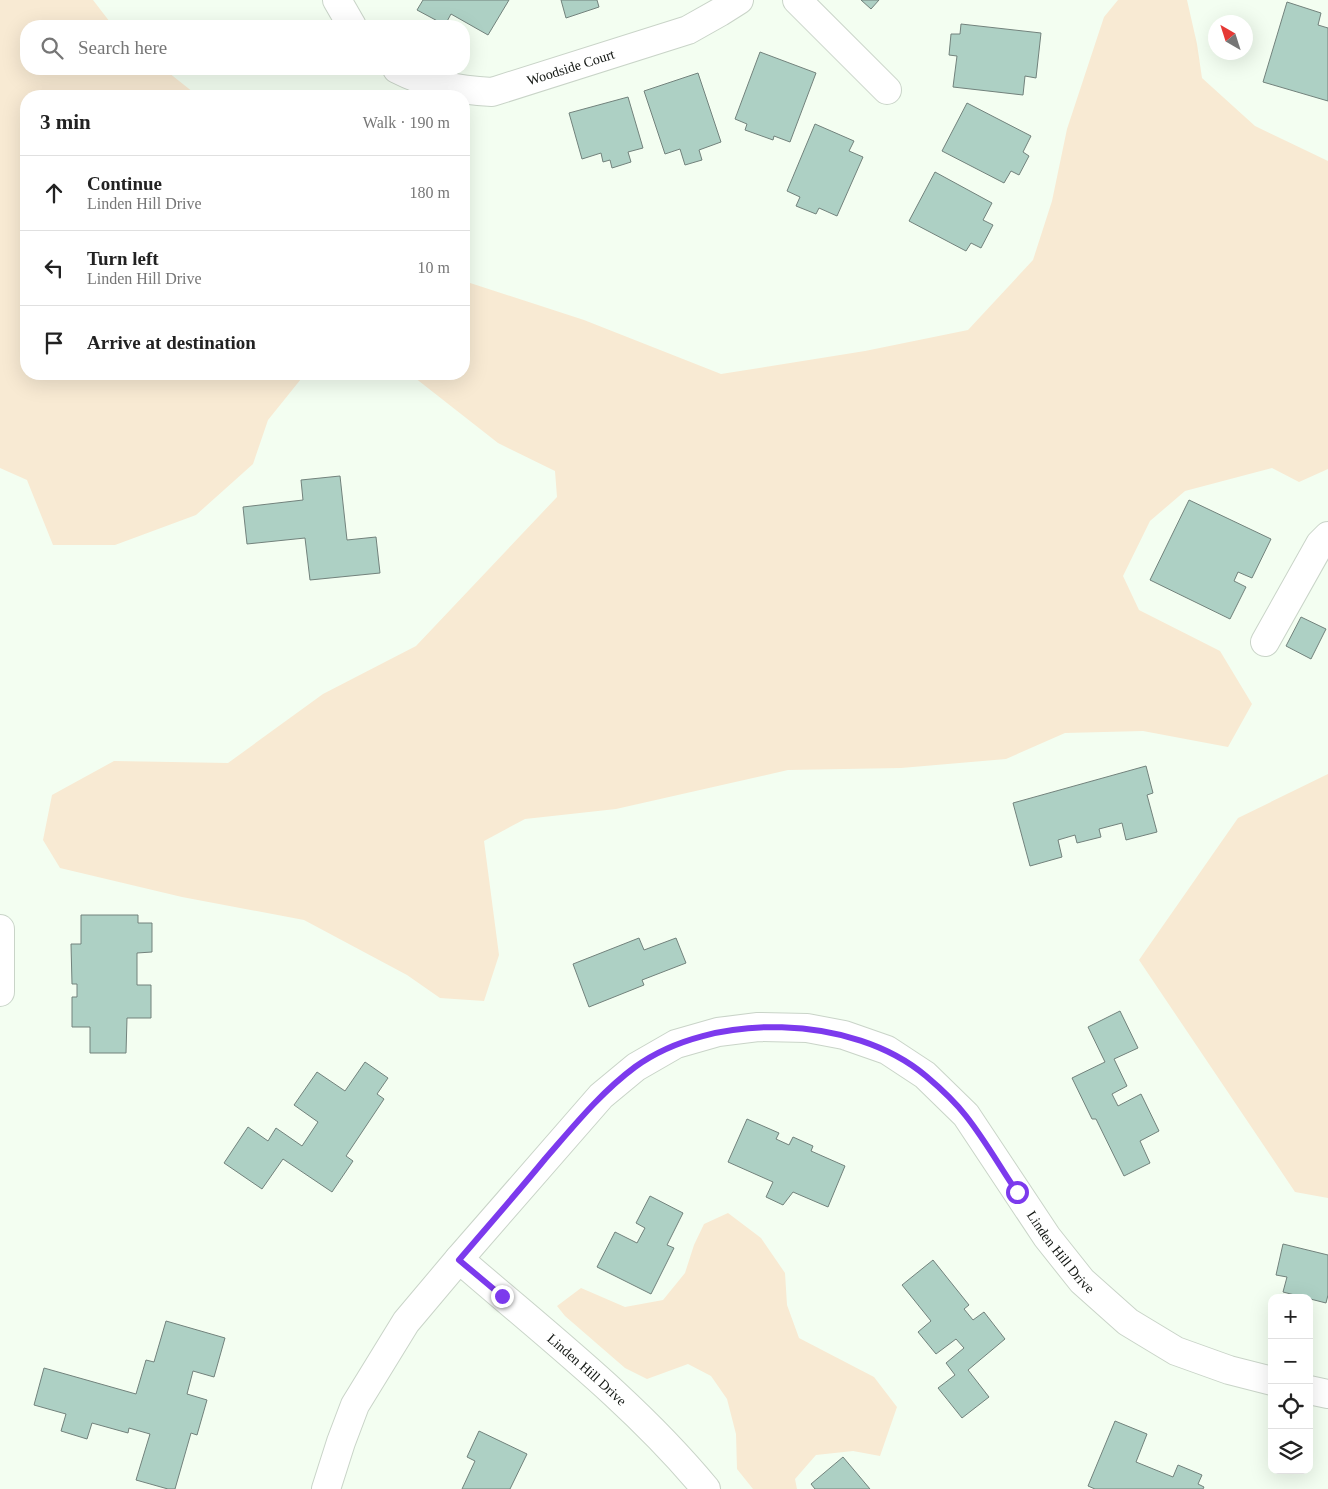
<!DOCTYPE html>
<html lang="en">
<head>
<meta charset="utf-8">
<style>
  :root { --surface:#fff; --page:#f6f6f6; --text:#222; --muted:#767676; --line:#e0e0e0 }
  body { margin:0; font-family:"Times New Roman",serif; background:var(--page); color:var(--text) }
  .controls { position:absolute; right:15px; bottom:15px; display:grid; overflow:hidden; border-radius:10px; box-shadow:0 5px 20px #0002 }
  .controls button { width:45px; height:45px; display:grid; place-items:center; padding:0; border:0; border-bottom:1px solid var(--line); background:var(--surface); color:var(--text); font:25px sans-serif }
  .compass { position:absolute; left:1208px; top:15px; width:45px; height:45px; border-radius:50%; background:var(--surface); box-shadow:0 5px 20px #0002; rotate:321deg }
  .stop { position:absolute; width:15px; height:15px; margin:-11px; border:4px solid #7c3aed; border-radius:50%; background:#fff }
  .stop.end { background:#7c3aed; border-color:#fff; box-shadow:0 1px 5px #0008 }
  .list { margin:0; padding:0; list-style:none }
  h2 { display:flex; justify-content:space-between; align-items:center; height:65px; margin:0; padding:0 20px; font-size:21px }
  h2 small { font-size:16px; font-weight:400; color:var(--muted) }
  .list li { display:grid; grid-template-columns:32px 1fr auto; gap:15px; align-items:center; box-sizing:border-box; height:75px; padding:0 20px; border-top:1px solid var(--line) }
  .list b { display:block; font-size:19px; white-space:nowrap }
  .list p { margin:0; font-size:16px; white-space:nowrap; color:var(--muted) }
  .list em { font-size:16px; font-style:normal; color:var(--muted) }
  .icon { flex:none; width:28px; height:28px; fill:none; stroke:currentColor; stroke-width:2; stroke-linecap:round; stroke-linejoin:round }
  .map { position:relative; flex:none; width:1328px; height:1489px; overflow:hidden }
  .search { position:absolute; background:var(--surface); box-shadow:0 5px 20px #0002; left:20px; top:20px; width:450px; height:55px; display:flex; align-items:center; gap:12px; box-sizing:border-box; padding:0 18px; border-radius:20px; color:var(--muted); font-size:19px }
  .panel { position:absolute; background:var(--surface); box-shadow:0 5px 20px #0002; left:20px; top:90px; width:450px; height:290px; border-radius:20px }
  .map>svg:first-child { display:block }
  .green { fill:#f8ead3 }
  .building { fill:#add0c4; stroke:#72827c }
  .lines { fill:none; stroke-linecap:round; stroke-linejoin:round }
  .minor-casing { stroke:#c9d4c8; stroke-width:30 }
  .minor { stroke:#fff; stroke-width:28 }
  .route { stroke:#7c3aed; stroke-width:6 }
  .labels { text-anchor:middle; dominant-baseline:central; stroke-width:5; stroke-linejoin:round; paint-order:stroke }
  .street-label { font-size:14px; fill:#131713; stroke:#fff }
</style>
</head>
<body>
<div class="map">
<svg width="1328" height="1489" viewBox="0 0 1328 1489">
  <rect width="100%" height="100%" fill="#f3fef1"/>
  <path class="green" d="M0,0H93L113,26H26V69H164L198,96H26V374H305L268,420L253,464L196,515L115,545H53L27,480L0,468Z
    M1118,0H1187L1197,44L1202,78L1255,126L1328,161V469L1299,482L1272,468L1185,491L1150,521L1123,576L1139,610L1220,651L1252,704L1228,747L1143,731L1065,733L1006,759L901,768L788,770L616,809L525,819L484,841L499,955L484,1001L440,998L407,975L304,920L182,897L60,868L43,840L52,795L114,761L228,763L323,694L416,646L557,497L555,471L498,443L410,374H464V281L584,320L721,374L865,351L968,330L1033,260L1052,201L1067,129L1104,17Z
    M1328,774V1198L1295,1192L1139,960L1238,818Z
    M728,1213L761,1238L785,1273L787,1305L799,1338L874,1377L897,1407L880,1456L853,1451L816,1455L795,1479L797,1489H753L737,1469L736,1434L727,1399L711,1376L688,1364L647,1379L625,1368L565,1316L557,1306L581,1288L625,1307L663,1300L685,1273L694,1245L704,1224Z"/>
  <path class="building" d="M423,0H509L488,35L451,14L445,25L417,10Z
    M561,0H597L599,7L566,18Z
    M861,0H879L871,9Z
    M1287,2L1321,13L1318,25L1328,28V101L1263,82Z
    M961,24L1041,33L1036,78L1025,76L1023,95L953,87L957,56L949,55L951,34H960Z
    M760,52L816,73L790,142L774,136L773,140L745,130L747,124L735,119Z
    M698,73L721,142L699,150L702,160L685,165L680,149L665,154L644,91Z
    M628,97L643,148L628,152L631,162L612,168L610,160L603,162L601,153L582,159L569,113Z
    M967,103L1031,136L1023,152L1029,156L1019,175L1011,171L1004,183L942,151Z
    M815,124L854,141L849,151L863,157L837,216L819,208L816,214L796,206L800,197L787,191Z
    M935,172L992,203L983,220L993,225L981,248L971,243L966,251L909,221Z
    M340,476L347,540L376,537L380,573L310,580L305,538L247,544L243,507L303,500L301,480Z
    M1189,500L1271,539L1252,578L1238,572L1234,581L1246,587L1230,619L1150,580Z
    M1301,617L1326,629L1311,659L1286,646Z
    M1146,766L1153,793L1147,795L1157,832L1126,840L1122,823L1099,829L1101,837L1077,843L1075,835L1058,840L1062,857L1030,866L1013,803Z
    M81,915H138V923H152V952L137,953V985H151V1018H127L126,1053H90V1027H72V997H77V984H72L71,944H81Z
    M639,938L644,950L676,938L686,963L642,980L644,985L589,1007L573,964Z
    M1120,1011L1138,1048L1114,1059L1127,1086L1112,1094L1118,1106L1141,1094L1159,1131L1140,1141L1150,1163L1124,1176L1096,1119H1092L1072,1078L1105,1062L1088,1027Z
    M365,1062L388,1078L377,1094L384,1099L346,1156L353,1161L332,1192L283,1159L262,1189L224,1163L248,1127L268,1141L276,1128L302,1146L318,1122L294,1105L317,1072L345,1091Z
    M747,1119L779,1133L776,1139L789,1145L793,1137L813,1146L811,1151L845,1166L828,1207L793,1192L783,1205L766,1197L773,1182L728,1162Z
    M650,1196L683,1213L667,1245L674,1248L651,1294L597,1267L615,1232L637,1243L645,1228L636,1223Z
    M1283,1244L1328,1255V1295L1326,1303L1283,1292L1287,1277L1276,1275Z
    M933,1260L969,1305L964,1309L973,1320L984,1312L1005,1339L968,1370L989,1397L962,1418L938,1388L955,1375L946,1363L964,1348L956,1339L936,1354L918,1332L931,1321L902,1285Z
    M166,1321L225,1338L214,1377L193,1371L187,1394L207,1400L197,1435L191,1433L175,1489H168L136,1480L150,1434L129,1428L128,1433L92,1423L87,1439L61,1431L66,1414L34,1405L44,1368L136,1394L146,1360L154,1362Z
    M1115,1421L1147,1434L1136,1462L1173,1477L1178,1465L1202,1475L1198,1484L1204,1487L1203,1489H1095L1088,1486Z
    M479,1431L527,1454L510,1489H462L475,1461L467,1457Z
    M843,1457L870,1489H815L811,1484Z"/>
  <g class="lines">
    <g class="minor-casing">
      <g id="minor">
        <path d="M337,0L352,26"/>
        <path d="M797,0L887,90"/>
        <path id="s1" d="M397,69C428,85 458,90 492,92L688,30L720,12L739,0"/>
        <path d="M1265,642L1320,544L1328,536"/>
        <path d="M0,929V992"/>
        <path id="s2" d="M459,1259C544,1333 634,1402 706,1489"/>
        <path d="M1309,1390L1328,1394"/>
        <path id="s3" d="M326,1489L341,1442L355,1405L406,1322L459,1259L601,1096L636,1067L676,1044L718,1032L758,1027L807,1028L844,1035L887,1050L925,1075L966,1115L1047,1237L1082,1281L1128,1322L1176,1351L1229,1370L1272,1381"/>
      </g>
    </g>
    <use href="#minor" class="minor"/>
  </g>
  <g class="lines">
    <path class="route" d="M502,1296L459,1260C488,1226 517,1193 545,1159C573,1127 600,1093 635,1067C712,1011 853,1014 926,1076C939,1087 956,1103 966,1116C985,1140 1000,1167 1017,1192"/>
  </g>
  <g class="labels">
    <g class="street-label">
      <text stroke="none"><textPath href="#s1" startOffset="181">Woodside Court</textPath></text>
      <text stroke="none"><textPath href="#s3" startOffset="1062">Linden Hill Drive</textPath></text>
      <text stroke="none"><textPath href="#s2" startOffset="169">Linden Hill Drive</textPath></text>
    </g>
  </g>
</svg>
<div class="controls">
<button>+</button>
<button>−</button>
<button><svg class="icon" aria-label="locate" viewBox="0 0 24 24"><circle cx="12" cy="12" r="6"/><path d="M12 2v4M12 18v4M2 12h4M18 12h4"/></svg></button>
<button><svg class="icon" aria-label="layers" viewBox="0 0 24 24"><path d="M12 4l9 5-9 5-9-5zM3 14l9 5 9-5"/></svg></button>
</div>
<svg class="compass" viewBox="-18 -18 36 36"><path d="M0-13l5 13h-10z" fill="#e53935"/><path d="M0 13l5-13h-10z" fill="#767676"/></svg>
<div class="stop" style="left:1017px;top:1192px"></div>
<div class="stop end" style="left:502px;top:1296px"></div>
<div class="search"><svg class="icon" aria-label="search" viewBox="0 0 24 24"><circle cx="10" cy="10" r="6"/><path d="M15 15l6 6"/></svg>Search here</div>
<section class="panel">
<h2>3 min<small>Walk · 190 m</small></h2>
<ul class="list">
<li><svg class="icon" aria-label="ahead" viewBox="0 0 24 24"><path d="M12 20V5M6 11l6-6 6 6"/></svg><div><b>Continue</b><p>Linden Hill Drive</p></div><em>180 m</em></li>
<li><svg class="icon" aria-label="left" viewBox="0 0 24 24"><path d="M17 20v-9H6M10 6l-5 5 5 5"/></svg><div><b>Turn left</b><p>Linden Hill Drive</p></div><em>10 m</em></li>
<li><svg class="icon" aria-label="arrive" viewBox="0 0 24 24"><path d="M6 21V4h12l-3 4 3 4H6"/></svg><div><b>Arrive at destination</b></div></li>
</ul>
</section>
</div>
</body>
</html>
